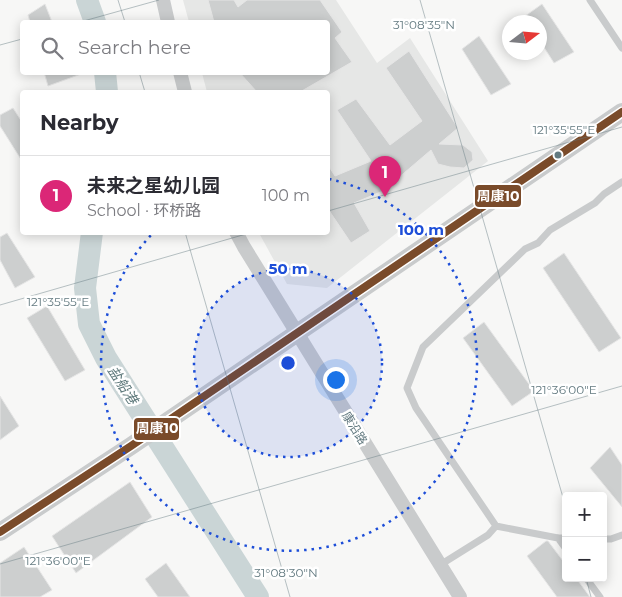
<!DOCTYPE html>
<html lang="en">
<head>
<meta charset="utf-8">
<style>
  :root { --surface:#fff; --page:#f2f2f3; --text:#2b2b33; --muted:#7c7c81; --line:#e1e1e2; --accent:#db2777 }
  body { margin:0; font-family:Montserrat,"Noto Sans SC",sans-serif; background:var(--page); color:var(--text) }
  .controls { position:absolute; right:15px; bottom:15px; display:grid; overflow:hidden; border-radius:5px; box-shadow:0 2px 12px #0003 }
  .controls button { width:45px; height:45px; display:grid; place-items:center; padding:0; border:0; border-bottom:1px solid var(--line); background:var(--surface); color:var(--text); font:25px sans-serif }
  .compass { position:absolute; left:502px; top:15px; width:45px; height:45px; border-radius:50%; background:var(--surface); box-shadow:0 2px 12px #0003; rotate:74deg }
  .you { position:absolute; left:335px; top:379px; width:18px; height:18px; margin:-12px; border:4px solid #fff; border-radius:50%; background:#1a73e8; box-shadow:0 0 0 8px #1a73e833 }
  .badge { display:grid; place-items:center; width:32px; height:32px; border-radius:50%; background:var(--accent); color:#fff; font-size:16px; font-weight:700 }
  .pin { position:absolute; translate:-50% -41px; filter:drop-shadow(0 1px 2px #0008) }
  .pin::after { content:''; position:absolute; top:26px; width:18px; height:15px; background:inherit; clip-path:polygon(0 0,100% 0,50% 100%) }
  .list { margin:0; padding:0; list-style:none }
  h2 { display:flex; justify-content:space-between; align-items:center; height:65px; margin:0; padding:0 20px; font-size:21px }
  h2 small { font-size:16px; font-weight:400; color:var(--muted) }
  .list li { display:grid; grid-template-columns:32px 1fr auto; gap:15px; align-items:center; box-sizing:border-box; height:80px; padding:0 20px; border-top:1px solid var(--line) }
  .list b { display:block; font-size:19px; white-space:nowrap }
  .list p { margin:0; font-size:16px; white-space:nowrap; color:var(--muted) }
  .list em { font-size:16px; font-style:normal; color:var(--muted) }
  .icon { flex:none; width:28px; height:28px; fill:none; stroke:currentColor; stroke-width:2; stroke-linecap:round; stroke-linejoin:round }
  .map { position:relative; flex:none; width:622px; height:597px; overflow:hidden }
  .search { position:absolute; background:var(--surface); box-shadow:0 2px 12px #0003; left:20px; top:20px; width:310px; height:55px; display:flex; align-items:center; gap:12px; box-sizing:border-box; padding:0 18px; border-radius:5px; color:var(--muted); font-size:19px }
  .panel { position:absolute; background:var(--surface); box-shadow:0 2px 12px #0003; left:20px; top:90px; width:310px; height:145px; border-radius:5px }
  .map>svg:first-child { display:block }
  .built { fill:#e6e7e6 }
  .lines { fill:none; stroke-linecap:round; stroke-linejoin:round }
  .river { stroke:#cad5d6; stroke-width:22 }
  .building { fill:#cdcfcf; stroke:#e6e6e6 }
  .service { stroke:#c9cbcc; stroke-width:7 }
  .minor { stroke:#c9cbcc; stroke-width:14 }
  .tertiary { stroke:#c9cbcc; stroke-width:18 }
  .bus-1-casing { stroke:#fff; stroke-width:11 }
  .bus-1 { stroke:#7a4b2a; stroke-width:8 }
  .ticks { fill:none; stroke:#637a80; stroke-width:1; stroke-opacity:0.45 }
  .ring { fill:none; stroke:#1d4ed8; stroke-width:2.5; stroke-dasharray:2.5 5 }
  .bus-dot { fill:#637a80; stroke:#fff; stroke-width:2 }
  .labels { text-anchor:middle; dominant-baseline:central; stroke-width:5; stroke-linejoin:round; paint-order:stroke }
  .street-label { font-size:12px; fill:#637a80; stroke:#fff }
  .water-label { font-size:14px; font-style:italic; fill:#5e797b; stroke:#fff }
  .ticks-label { font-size:12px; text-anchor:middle; fill:#637a80; stroke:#fff; stroke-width:5; stroke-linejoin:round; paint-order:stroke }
  .centre { fill:#1d4ed8; stroke:#fff; stroke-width:2.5 }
  .ring-label { font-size:15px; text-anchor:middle; font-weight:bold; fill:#1d4ed8; stroke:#fff; stroke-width:5; stroke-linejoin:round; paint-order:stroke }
  .line-badge { stroke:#fff; stroke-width:2 }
  .badge-label { font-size:14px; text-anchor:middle; font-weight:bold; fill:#fff }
</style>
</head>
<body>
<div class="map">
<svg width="622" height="597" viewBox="0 0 622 597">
  <rect width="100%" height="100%" fill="#f7f7f6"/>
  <path class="built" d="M183,0H336L377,63L410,38L488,161L327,288L287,284L259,233L328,232V92H207L202,73L328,72V22H189Z"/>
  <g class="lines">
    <path class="river" d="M87,0L95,22
      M105,72L107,92
      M92,232L85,288L89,324L106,358L258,597"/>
  </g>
  <path class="building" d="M208,0H234L238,7L247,0H320L342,32L335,38L352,62L300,92H257L239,72H328V22H214Z
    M45,4L52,22H30L28,15Z
    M542,4L574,52L554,63L540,41V22H517Z
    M479,36L511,84L491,95L462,49Z
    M409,51L458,128L439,144L463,145L472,152L473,160L464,168L450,167L438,164L431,150L383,191L354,203L370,231L351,243L328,209V165L335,176L371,161L337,110L356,99L390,145L422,121L386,68Z
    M44,72H81V74L48,86Z
    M13,108L22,122V161L0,126V115Z
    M7,233L35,277L15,288L0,260V237Z
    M564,253L621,338L599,352L543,268Z
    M47,306L85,370L65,381L27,318Z
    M484,322L534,391L512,406L463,338Z
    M0,396L19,426L0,440Z
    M610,447L622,465V507L590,468Z
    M130,482L152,517L76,573L52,536Z
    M546,541H548L566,565V578H576L590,597H557L527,556Z
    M24,547L52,590L40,597H0V563Z
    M166,563L190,597H158L145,579Z"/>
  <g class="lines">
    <path class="service" d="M590,0L622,48
      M558,538L566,549
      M566,538H558L496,526L416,408L407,388L423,347L525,249L538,243L550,230L595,203L604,194L622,182
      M603,539H611L622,535
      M440,565L488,535L496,526
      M586,578L600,597"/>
    <path class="minor" d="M163,0L168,22
      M180,72L185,92
      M236,232L244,247L460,597"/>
    <path class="tertiary" d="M0,532L131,446L622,112"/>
    <g class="bus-1-casing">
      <path id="bus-1" d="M0,532L131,446L622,112"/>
    </g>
    <use href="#bus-1" class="bus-1"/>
  </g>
  <path class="ticks" d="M118,0L125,22M420,0L566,508M80,22L159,0M0,45L22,39M139,72L145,92M328,211L622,127M185,232L290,597M0,305L253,232M0,564L622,386M586,578L591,597"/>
  <circle cx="288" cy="363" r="94" fill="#1d4ed8" fill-opacity=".12"/>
  <g class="ring">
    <circle cx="288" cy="363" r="94"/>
    <path d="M329 179A188 188 0 1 1 152 234"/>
  </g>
  <circle class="bus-dot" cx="558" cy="155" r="4.5"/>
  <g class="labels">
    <g class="street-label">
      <text transform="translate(355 428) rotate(58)">康沿路</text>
    </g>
    <g class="water-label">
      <text transform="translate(123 385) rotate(57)">盐船港</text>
    </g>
  </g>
  <g class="ticks-label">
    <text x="424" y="29">31°08'35"N</text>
    <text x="564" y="134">121°35'55"E</text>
    <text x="58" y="306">121°35'55"E</text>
    <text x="564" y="394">121°36'00"E</text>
    <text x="58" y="565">121°36'00"E</text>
    <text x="286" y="577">31°08'30"N</text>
  </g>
  <circle cx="288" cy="363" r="8" class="centre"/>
  <g class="ring-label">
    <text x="421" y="235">100 m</text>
    <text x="288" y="274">50 m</text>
  </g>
  <g class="line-badge">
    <rect x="474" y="184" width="48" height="24" rx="5" fill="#7a4b2a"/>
    <rect x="133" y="417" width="47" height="24" rx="5" fill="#7a4b2a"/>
  </g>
  <g class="badge-label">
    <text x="498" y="201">周康10</text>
    <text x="157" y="433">周康10</text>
  </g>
</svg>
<div class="controls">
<button>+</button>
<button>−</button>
</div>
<svg class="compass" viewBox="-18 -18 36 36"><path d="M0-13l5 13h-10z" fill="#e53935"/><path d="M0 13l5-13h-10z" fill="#7c7c81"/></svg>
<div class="you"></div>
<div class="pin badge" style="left:385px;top:197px">1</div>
<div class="search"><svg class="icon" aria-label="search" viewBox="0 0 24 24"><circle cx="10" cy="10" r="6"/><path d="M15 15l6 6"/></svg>Search here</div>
<section class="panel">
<h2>Nearby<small></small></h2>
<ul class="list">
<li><span class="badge">1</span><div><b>未来之星幼儿园</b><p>School · 环桥路</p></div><em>100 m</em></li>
</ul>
</section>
</div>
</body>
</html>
